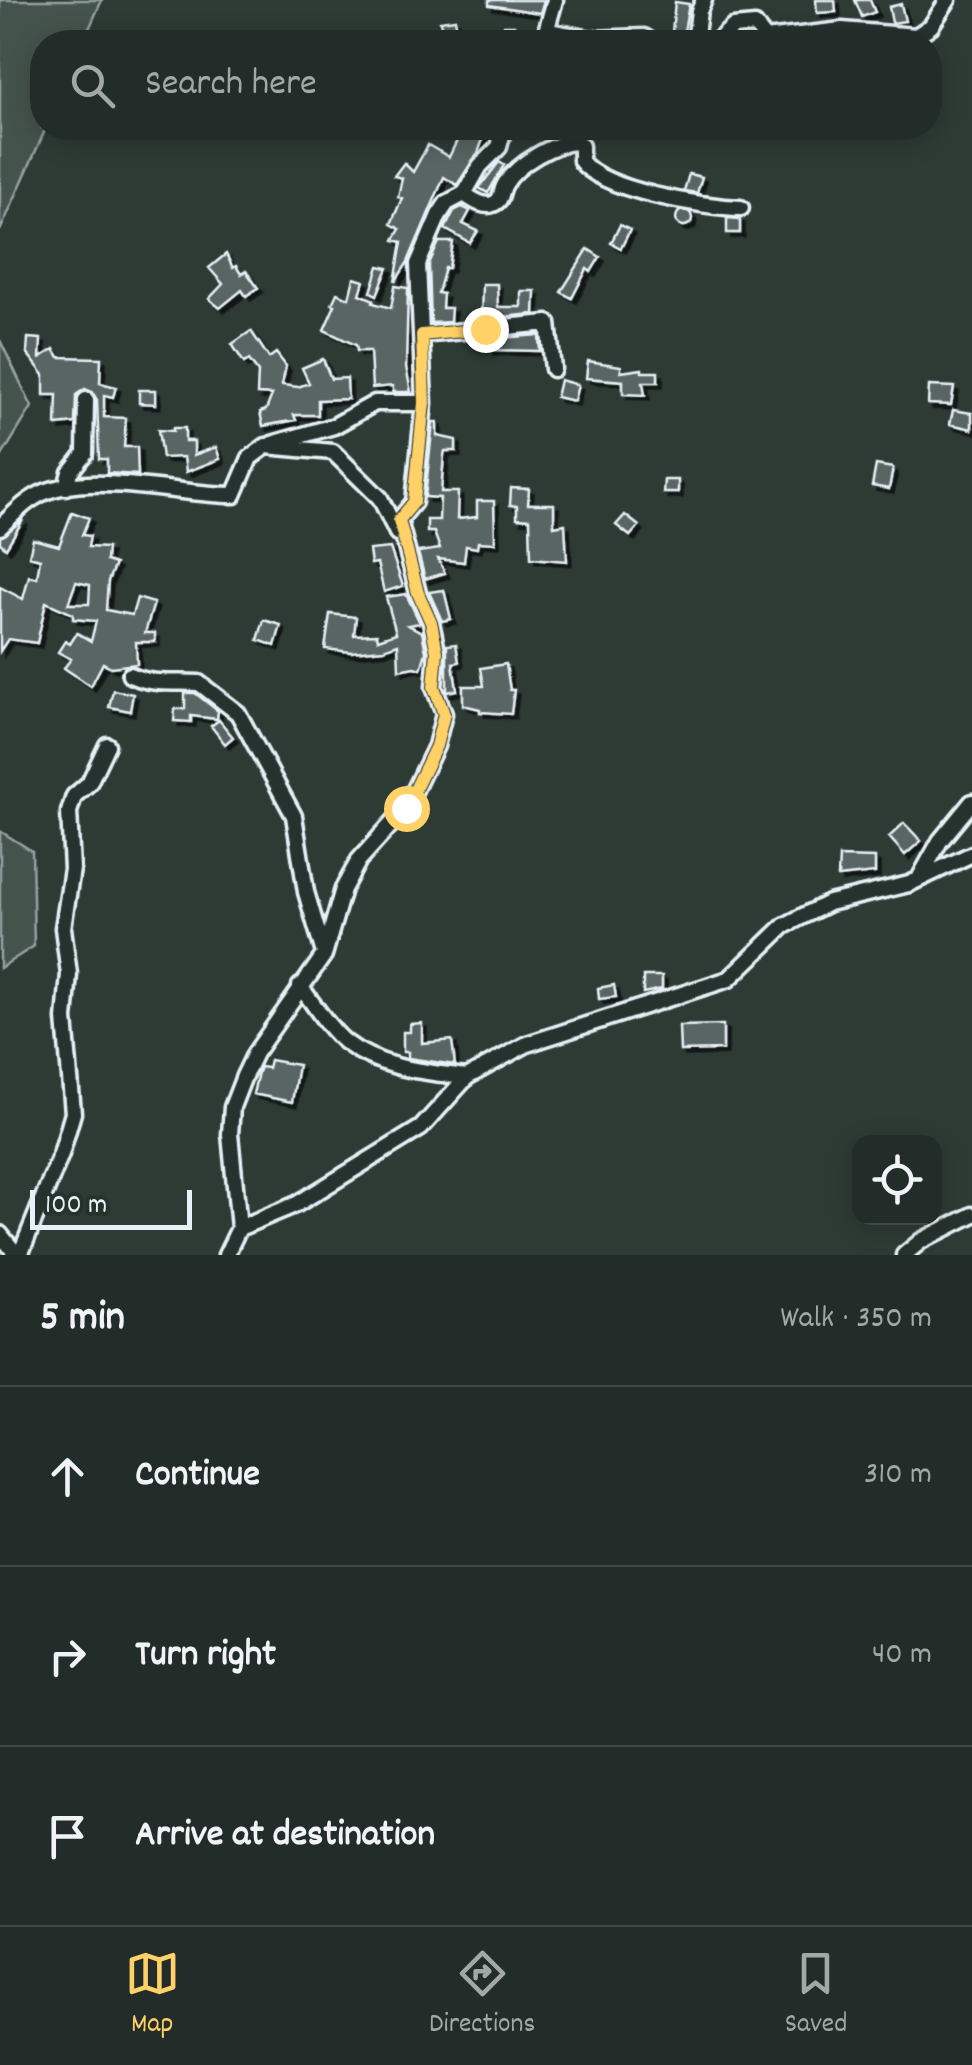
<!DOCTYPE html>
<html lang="en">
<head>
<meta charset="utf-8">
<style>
  :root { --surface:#222c28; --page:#2e3834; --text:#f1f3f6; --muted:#a2a7a8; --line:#3f4845; --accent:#ffd166 }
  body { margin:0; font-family:Dekko,sans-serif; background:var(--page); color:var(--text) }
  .controls { position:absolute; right:30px; bottom:30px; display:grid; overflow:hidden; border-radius:20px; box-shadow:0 5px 25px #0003 }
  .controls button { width:90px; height:90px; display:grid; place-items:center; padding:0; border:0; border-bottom:2px solid var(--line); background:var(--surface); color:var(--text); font:50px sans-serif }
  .scale { position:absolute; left:30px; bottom:25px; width:162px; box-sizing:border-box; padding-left:10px; border:5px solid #e8f1f8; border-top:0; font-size:28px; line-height:35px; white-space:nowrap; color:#e8f1f8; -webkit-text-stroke:8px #26332d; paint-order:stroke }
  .stop { position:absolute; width:30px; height:30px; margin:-22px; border:8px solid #ffd166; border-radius:50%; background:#fff }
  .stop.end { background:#ffd166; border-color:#fff; box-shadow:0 2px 10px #0008 }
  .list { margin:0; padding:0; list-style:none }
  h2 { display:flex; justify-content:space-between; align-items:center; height:130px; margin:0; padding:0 40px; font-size:42px }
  h2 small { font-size:32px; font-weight:400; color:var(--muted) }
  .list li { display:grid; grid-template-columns:65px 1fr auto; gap:30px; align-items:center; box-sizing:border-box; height:180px; padding:0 40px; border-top:2px solid var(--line) }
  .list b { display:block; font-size:38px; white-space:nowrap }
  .list em { font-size:32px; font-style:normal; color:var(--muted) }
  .icon { flex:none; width:55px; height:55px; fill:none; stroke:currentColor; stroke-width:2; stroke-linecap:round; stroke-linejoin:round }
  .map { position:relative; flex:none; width:972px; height:1255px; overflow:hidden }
  .search { position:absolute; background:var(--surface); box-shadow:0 5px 25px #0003; left:30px; right:30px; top:30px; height:110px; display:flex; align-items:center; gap:25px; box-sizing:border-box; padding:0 35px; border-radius:40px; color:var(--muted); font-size:38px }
  .sheet { height:670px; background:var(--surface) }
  nav { display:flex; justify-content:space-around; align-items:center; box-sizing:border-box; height:140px; border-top:2px solid var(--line); background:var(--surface); font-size:28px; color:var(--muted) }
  nav a { display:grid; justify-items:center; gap:5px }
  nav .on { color:var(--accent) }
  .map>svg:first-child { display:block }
  .green { fill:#45524e; stroke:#96a2a3; stroke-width:2.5 }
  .building { fill:#596563; stroke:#e8f1f8; stroke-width:2.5; fill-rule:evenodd; filter:url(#shadow) }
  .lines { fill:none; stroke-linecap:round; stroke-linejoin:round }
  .minor-casing { stroke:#e8f1f8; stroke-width:21 }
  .minor { stroke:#26332d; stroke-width:14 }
  .route { stroke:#ffd166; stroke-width:12 }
</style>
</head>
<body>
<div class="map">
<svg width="972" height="1255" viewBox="0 0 972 1255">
  <defs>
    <filter id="shadow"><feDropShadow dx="4.5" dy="4.5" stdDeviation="0" flood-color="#0009"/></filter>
  </defs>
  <rect width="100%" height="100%" fill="#2e3b35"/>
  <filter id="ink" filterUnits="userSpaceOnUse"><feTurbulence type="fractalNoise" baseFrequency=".01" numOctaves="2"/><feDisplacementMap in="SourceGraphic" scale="20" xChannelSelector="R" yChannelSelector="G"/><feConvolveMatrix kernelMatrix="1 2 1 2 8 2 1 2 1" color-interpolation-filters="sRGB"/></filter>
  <g filter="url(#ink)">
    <path class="green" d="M0,0H102L83,42H42V128H46L0,231Z
      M0,340L32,407L0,459Z
      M0,831L32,851L34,946L0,968Z"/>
    <path class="building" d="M489,0H544L540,13L489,5Z
      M816,0H835L836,12L817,13Z
      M855,0H870L875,12L862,17Z
      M675,2L689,4L684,31L681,33L672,32Z
      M901,4L905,21L892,23L889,7Z
      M455,19L458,35L443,37L440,21Z
      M504,25H514L513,42L500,40Z
      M463,128H487L478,153L457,185L444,177L408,262L395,282L402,242L394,240L400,229L391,224L402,198L398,197L402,178L394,176L404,163L413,172L428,145L449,157Z
      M499,162L504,165L488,193L479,188Z
      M689,174L702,177L697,193L684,191Z
      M462,207L470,211L463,224L478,231L470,243L445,229L454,211Z
      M676 218a8 8 0 1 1 16 0a8 8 0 1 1-16 0Z
      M727,218L740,219V233H727Z
      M620,225L630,230L621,248L611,243Z
      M439,242H453L449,268H445L438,293L443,294L442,308H451L450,322L431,323L429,264Z
      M588,249L600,257L591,272L587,269L572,298L561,292Z
      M226,254L233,268L236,266L241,274L246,271L258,288L246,296L242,290L220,308L209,299L223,284L209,268Z
      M379,266L388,268L377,295L371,292Z
      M354,278L364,281L360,294L374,300L373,303L391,308L395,286L408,288L406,367L411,392H393V386L372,388L370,351H357L356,345L324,330L335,305L332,304L337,293L349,298Z
      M482,284H497L498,307H521V291H535L534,314L481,319Z
      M251,331L269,358L276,353L286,366L282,385L298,387L309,383L302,368L323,359L331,379L347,378L348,399L318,400V415H294L296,420L263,426L260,412L266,410L272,395L257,394L258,372L249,360L244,363L232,344Z
      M539,335L540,351L489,350V339Z
      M28,338L41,339L40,358L54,349L59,357L101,358L100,383L116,387L113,397L104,395V417L126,418L124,447H137L138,475L107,473V459H99L97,400L92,392L85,389L76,395L75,423L56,425L57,395H44V375L27,353Z
      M588,361L621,366V372L642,369V372H658V382H643L645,395L623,394V381L586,378Z
      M560,380L578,385L574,401L556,397Z
      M929,386L954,387L951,405L928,404Z
      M139,390H156V404L139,403Z
      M953,410L972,413V429L950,424Z
      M433,422H437V436L456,440V451H445L444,455L441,492H458L457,519L477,517V501H494L495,543L478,542L477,548L466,546L464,562L438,559L445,573L425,579L418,552L440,549L434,532H427V520H439L440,498L425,497Z
      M173,428H185V441H194V455L216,447L220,459L186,472L184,457L162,458L158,430L173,431Z
      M876,465L893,468L889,489L872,486Z
      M664,480H678V493H663Z
      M511,488L529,489L528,504H554V526L565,524L567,561L531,558L530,519L517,518V506L510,505Z
      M72,512L89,518L82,535L90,536L88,547L107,548L106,561L115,564L108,581L106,610L132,615L137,598L154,603L145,633H155V642H136L137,664L111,667L103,663L91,686L64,668L71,659L58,652L65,641L70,644L77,633L91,641L96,621L73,619V614L46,602L37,643L8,639L0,651V587L23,599L29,576L37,578L40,559L29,556L33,539L59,546ZM76,582L90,585L89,604H68Z
      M625,515L639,526L630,536L616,525Z
      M23,520L6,548L0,543V537Z
      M390,548L403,586L384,592L377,563L371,564L369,550Z
      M444,590L451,619L442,621L429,592Z
      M406,594L420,623L408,625L422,632L426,652L421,669L414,667L399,670L398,644L384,649L351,652L325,649L330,614L356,617L354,635L377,634L378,639L396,633L386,597Z
      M264,620L281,625L275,646L258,640Z
      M456,644L459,662L453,663L457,690L447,692V645Z
      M506,664L510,690H514L511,714L480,712V709L463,705V686H484L481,668Z
      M113,690L133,694L130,711L109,707Z
      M185,693H195L218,711L217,719L191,716V722L174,721L175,709H185Z
      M219,720L233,737L225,744L211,726Z
      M904,823L921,841L905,855L889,837Z
      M839,857L875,858V873L838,877Z
      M643,976H662V989L643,993Z
      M614,985L616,997L599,999L598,988Z
      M422,1023V1043L452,1040L455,1065L408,1058V1052H403V1032H410V1024Z
      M723,1025V1050L680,1051L679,1026Z
      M270,1060L298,1065L292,1102L253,1094L258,1072L260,1067L268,1068Z"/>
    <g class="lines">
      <g class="minor-casing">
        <path id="minor" d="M548,31L592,39L644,37L652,42
          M543,42L555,0
          M687,42L696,35L699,11L704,0
          M716,42L733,27L755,25L766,39L842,30L916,36L931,26L948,0
          M464,194C472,199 483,208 493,204C503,200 500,192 505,184C517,164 554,142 577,142L581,146V161C602,191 705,207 741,208
          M422,335L548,323L553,369
          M272,444L334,426L375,403H424
          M66,487L70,472L85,453L86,400
          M0,527C11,517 22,504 35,497C82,468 182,496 234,495L250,458L266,446L333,452L380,498L397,533
          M130,675C154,686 174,681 199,683L238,713L294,816L306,892L323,950
          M920,877L940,841L972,802
          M300,986C314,1004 327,1027 345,1042C380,1069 425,1072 467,1077
          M239,1228L297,1204L421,1128L467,1077L527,1044L729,979L784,926L803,916L829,903L909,884L972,854
          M0,1234L17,1255
          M20,1255L61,1154L73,1113L65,1019L69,974L63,928L72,869L69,812L74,796L89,783L107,745
          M226,1255L239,1228L230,1134L232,1107L244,1076L255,1053L324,955L343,889L359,860L406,808L436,746L444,714L434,687L437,651L431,622L418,593L399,520L414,502L424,403L418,264L439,215L447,203L464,194L480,166L499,147L504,128
          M904,1255L921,1241L972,1215"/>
      </g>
      <use href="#minor" class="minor"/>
    </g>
  </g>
  <g class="lines" filter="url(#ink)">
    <path class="route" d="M406,808L436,746L444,714L434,687L437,652L431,622L418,593L399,520L414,502L424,403L422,335L485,329"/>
  </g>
</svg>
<div class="controls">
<button><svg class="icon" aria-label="locate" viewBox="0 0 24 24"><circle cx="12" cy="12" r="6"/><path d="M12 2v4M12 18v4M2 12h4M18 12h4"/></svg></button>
</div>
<div class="scale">100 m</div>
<div class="stop" style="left:406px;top:808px"></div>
<div class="stop end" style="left:485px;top:329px"></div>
<div class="search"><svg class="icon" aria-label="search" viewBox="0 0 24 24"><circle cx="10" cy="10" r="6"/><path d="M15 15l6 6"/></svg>Search here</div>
</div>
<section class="sheet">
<h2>5 min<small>Walk · 350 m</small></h2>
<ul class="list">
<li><svg class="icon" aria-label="ahead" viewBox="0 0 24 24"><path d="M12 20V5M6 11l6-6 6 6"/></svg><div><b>Continue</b></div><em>310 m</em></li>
<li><svg class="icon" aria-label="right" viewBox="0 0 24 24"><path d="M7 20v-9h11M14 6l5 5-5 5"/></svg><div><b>Turn right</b></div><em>40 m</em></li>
<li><svg class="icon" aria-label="arrive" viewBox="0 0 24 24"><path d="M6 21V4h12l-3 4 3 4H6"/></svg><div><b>Arrive at destination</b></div></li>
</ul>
</section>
<nav>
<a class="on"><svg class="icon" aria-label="map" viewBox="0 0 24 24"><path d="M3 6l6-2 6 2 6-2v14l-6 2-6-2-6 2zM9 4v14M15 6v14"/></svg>Map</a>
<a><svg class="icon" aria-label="directions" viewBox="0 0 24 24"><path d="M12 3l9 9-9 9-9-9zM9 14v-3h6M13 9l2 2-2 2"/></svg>Directions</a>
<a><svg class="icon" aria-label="saved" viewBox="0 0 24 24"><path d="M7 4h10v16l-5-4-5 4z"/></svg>Saved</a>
</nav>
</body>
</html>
